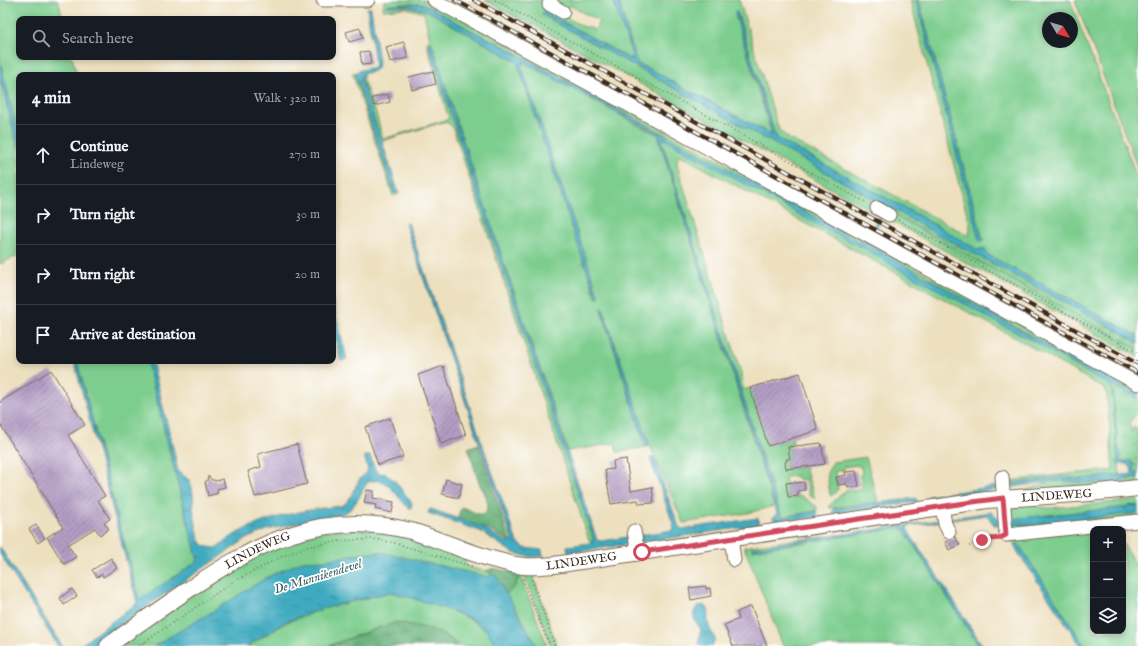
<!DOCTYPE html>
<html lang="en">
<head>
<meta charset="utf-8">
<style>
  :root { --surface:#171b24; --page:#20242c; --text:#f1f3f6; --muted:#9ea1a6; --line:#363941 }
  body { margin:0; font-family:"IM FELL English",serif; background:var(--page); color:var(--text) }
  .controls { position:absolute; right:12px; bottom:12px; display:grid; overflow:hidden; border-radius:8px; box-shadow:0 2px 6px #0003 }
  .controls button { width:36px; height:36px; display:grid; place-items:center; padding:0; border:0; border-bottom:1px solid var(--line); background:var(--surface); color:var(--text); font:20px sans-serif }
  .compass { position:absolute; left:1042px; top:12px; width:36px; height:36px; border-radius:50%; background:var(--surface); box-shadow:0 2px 6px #0003; rotate:128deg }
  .stop { position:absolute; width:12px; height:12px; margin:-9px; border:3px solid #d1495b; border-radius:50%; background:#fff }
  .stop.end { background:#d1495b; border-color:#fff; box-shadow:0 1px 4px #0008 }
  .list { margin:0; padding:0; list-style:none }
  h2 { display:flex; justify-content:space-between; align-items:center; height:52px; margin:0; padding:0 16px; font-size:17px }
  h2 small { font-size:13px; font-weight:400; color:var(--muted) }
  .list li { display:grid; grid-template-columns:26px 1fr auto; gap:12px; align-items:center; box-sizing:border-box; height:60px; padding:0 16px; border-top:1px solid var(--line) }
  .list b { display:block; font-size:15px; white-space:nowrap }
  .list p { margin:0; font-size:13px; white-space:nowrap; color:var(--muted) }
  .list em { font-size:13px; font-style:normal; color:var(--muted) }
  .icon { flex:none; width:22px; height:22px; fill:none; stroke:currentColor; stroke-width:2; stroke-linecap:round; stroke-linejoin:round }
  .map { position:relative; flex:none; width:1138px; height:646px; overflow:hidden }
  .search { position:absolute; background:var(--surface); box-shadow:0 2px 6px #0003; left:16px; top:16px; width:320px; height:44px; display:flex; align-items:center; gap:10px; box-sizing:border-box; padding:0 14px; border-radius:8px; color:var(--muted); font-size:15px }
  .panel { position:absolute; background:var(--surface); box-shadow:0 2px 6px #0003; left:16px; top:72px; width:320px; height:292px; border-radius:8px }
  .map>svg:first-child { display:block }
  .green { fill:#7dcd8e; stroke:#5c7c56; fill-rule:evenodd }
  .forest { fill:url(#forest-crowns); stroke:#506d4c }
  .wetland { fill:url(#wetland-marsh); stroke:#5c7c56 }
  .water { fill:url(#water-ripples); stroke:#3e6a6f }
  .building { fill:url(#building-hatch) }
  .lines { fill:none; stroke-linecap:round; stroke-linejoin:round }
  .minor-casing { stroke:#796a56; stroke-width:15 }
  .major-casing { stroke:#796a56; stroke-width:18 }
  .path { stroke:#796a56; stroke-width:1.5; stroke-dasharray:1 3; stroke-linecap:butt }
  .minor { stroke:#fff; stroke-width:13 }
  .major { stroke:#fff; stroke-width:16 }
  .rail-casing { stroke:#3b2a1e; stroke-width:4 }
  .rail { stroke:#fff; stroke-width:2.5; stroke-dasharray:8; stroke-linecap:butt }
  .route { stroke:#d1495b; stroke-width:5 }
  .labels { text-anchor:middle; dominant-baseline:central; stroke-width:3.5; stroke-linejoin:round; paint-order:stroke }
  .street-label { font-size:12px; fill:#3b2a1e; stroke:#fff }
  .water-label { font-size:13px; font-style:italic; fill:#3e6467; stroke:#fff }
</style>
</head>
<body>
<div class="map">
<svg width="1138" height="646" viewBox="0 0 1138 646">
  <defs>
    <pattern id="forest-crowns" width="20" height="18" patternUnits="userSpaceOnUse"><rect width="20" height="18" fill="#66b079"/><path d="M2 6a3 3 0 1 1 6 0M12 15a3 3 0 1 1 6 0" fill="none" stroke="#558f63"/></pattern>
    <pattern id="wetland-marsh" width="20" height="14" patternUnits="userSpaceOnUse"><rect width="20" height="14" fill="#7dcd8e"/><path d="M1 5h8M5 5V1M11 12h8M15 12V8" fill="none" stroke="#6db07a"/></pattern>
    <pattern id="water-ripples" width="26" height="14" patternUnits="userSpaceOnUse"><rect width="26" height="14" fill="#41abc0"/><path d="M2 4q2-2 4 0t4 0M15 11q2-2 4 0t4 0" fill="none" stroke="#388b9b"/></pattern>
    <pattern id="building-hatch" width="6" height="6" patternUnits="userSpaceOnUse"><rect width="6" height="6" fill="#b29dc4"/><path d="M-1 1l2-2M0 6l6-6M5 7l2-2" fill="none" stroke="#92809f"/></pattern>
  </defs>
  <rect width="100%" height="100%" fill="#fff"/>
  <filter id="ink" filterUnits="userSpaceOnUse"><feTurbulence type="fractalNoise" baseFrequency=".025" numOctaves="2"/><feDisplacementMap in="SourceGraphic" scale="8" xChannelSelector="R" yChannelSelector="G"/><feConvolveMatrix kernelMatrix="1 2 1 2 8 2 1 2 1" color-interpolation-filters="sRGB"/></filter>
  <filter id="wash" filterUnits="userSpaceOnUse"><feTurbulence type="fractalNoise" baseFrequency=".012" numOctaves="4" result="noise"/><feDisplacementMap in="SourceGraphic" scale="16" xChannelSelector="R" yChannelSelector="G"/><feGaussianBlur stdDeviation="0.9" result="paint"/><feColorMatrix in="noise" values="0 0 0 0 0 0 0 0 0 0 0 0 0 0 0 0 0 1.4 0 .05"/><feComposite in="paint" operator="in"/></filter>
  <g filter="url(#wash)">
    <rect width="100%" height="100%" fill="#ede0bf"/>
    <path class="green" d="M0,0H58L63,19H19V57H72L77,75H19V136L0,62Z
      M394,0H427L774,190L865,241L863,243L860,242L498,43L470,30L423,4H400V6H407L428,11L517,62L596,298L599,297L521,68V63H526L645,129L659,135V139L774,506L748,513L683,523L649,443L602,308L601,309L646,447L617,452L615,443L568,451L457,123L432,43H429V46L454,124L588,521L593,538L591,543L589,540L453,128L450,124L443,122L382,141L399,194L393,196L352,73L357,72L355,74L356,79L394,193L398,192L362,84C361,80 359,77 363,74V80L376,113L383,139L449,119L427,46V42L430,40L424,13L407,8L383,10L384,1Z
      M485,0H548L562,15L584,27H589L595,30L599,21L569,5L565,11L553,0H613L631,52L632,60L544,12L561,25L883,204L884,206L879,215L524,20L523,21Z
      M618,0H739L779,130L788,138L969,236L970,226L968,218L910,0H916L980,241L983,240L919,0H1070L1138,180V336L988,255L982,250H978L925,219L778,139L774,132L738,14H735L772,135L697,95L688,91L658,73L637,63ZM1048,18H1072V42H1048Z
      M1075,0H1138V169Z
      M0,79L19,151V255L0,264Z
      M663,138L831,232L864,248L899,269L967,305L1005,327L1027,337L1093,376L1109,383L1112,391V394L1120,475L1081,479L1061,477L1008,483V481L1047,476L1113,470L1107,395L1105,389L1021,341L678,154L677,165L742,376L743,390L750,388L792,438L793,443L789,444L790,459H787V461L785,462L786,469L805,467L815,499L809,495L806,479L799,480L797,478L796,476L785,477L788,498L802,496L817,507L816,511L782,517L777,505L662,142V139Z
      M891,213L1138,349V357L889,220Z
      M868,242L1138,389V394L884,254L869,245Z
      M77,361H147L185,512L199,561L141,599L138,596Z
      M866,457L878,502L830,508L829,506L847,489C851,492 856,488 861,489L863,486L860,483L861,479L859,476L862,473L861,467L856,465L844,467V470L835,471L838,489L832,496L830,495L827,473L833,462Z
      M1138,477V484L1015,494L1053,481L1127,480Z
      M1138,500V506L1011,519L1010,506L1030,505L1048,508Z
      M1138,513V517L1012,530V525H1032Z
      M901,528L904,529L979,646H783L744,547L791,540Z
      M382,529L466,556L465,562L468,567L486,571L492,574L488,577L380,552L352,555L326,560L303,561L154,646H120L236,565L271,547L323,531Z
      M1093,530V631H1123V544L1138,568V646H1085L1021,548L1017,543L1015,545L1010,539Z
      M523,571L532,572L557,646H551C543,620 531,597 523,571Z
      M520,574L526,591L547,645L537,646L519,614L506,594L515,586Z
      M390,592C419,599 486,615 497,646H458L450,638L429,629L412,625L380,627L328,646H248L285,623L322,609Z"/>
    <path class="forest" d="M478,444L510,541H508L488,529L478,528L456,520L462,507L478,514H483L486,511L488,505L486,496L479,483L468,448Z
      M493,568L520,574L515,586L506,594L496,576L486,571Z
      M396,622C418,626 443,629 458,646H328Z"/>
    <path class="wetland" d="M891,207L922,226L1120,332L1138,343V349L886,210Z
      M1110,384L1124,391L1138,399V413C1131,421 1128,420 1131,432L1132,428L1136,427L1138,429V473H1136L1133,468L1134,465L1128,461L1123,462L1120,461C1120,457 1121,452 1118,448L1113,392Z"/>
    <path class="water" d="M613,0H618L637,63L658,73L688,91L697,95L772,135V133L735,14V12H737L774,132L778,139L925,219L978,250L984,248L988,255L1138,336V343L1120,332L922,226L891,208L886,210L868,242L869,245L1004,321L1138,394V399L1124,391L1093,376L1027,337L1005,327L967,305L899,269L864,248L831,232L662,138V142L780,513L782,517H785L816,511L817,513V517L774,523L773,517L775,516L777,513L659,139V135L530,66L526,63H521L522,68L599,297L597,298L578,246L517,62L428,11L407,6H387V5L419,4L430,7L470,30L498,43L647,126L708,158L860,242L863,243L865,241L883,208V204L542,15L544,11L632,60L631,52Z
      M916,0H919L983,240L981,242L979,240Z
      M367,8H371L379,62C376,76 370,69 361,76V79L398,192L394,193L355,74L358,71L374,67L375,64Z
      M429,43H432L457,123L597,540L601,541L673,530V524L650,458L654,457L679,527L682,529L758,518L759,525L568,553L567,546L590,543L592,542L593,538L454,124L429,45Z
      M0,62L19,136V151L0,79Z
      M408,223L482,443L517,542L525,548L542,550L543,556L531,557L513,553L480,531L428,513L429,510L431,509L482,527L506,542H509L512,540L405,224Z
      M333,302L347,359L342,361H341L333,328Z
      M601,308L603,309L649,443V446L646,447Z
      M74,361H77L138,596L141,599L198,561L185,512L147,361H152L175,456L178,471L189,480L192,487L194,501L193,509L199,539L204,546L215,548C223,543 232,536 241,531C271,516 308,509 341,506C352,501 353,488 360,479C362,476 365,474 367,472C369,466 364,462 365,456H370L375,469L379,473L386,474L395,481L412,503L411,508H409C396,498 388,473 367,483C360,494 356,507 345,513L267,530L246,539L111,631L92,646H79L137,603Z
      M1112,392L1118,448L1121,454L1120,461L1127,462L1130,460L1134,465L1135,464L1133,468L1136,473H1138V477C1123,480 1097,484 1082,483C1072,482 1063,480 1053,481L929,500L928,496L1053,478L1061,477L1081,479L1132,474L1131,468L1127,464H1118Z
      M916,498L917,502L833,514V509Z
      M1130,505L1138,506V513L1032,525H994L987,515L909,526L907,528L910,534L983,646H979L904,530L901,528L752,550V548L991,512L1000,519H1011L1127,507Z
      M1017,543L1021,548L1085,646H1081L1015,548L1014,546Z
      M0,547L62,646H58L52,637L0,554Z
      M380,552L488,577L492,574L496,576L537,646H497L486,630L469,618L432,604L390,592L322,609L285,622L248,646H154L215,610L267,577L303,561L326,560L352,555Z
      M704,605C713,610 706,616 708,623C709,628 713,634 715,639L712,646H702L699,644V638L701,629C695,621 689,615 698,606Z"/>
    <g id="blocks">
      <path class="building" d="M360,28L363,38L349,42L346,32Z
        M404,42L408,58L390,62L386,47Z
        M369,51L371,64L362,65L360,52Z
        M433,71L436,84L412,90L409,77Z
        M388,94L390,102L374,106L372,98Z
        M443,366L466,435L441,444L418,375Z
        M51,370L85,425L68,435L105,496L98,500L110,519L104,523L109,529L100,535L95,528L68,545L76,557L64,564L47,537L63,527L0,424V402Z
        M800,373L818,430L768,446L750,388Z
        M390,418L403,457L378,465L365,427Z
        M821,443L825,464L786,469L785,462L787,461L786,459H790L788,447Z
        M297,444L307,484L255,497L248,471L261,467L258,454Z
        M626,459L631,491L652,487L654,503L639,504L638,500L611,504L605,470L614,469L613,461Z
        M856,471L859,486L848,488L847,484L838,485L836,477L846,475L845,472Z
        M208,476L212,480H214L215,481L223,479L225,487L217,489L218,493L208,496L205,482L207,481Z
        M446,479L462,484L459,498L442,494Z
        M796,482V483L804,482L805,490L798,491V496L788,497L786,483Z
        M367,490L374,491L373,498L394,502L392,513L375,509L376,505L364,503Z
        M36,525L45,538L38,543L29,529Z
        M955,537L960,545L949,550L945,542Z
        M111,558L117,568L103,577L102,574L97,577L92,570Z
        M706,586V589L710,588L711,596L691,600L689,588Z
        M72,589L77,596L64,605L60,598Z
        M751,606L767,646H733L724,625L739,619L737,612Z"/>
    </g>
  </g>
  <g filter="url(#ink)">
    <use href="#blocks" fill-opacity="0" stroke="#796a56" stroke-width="1"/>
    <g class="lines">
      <g class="minor-casing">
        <path id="minor" d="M323,0H368
          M434,0L660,122L1138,384
          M551,0L549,4L563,12
          M877,208L889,215
          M1002,477L1006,535L1138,521
          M942,506L945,524L949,532
          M634,531L638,552
          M731,538L734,560"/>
      </g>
      <g class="major-casing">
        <g id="major">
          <path id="s1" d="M108,646C133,627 159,610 185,592C257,543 321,508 411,531C425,535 440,541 454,546C465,551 477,554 488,558C500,561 512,565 524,566C534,567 544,566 554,565L987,500L1090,493L1138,488"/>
        </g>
      </g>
      <path class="path" d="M495,0L867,203
        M898,220L1138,353
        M969,546L982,540L997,538
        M523,579L527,591L550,646
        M532,580L555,646
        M139,646L233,582L281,557L306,547L340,541L373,539L391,542L474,567"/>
      <use href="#minor" class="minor"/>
      <use href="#major" class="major"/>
      <g class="rail-casing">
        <path id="rail" d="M455,0L1138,373
          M474,0L1138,364"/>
      </g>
      <use href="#rail" class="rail"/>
    </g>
  </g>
  <g class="lines" filter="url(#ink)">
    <path class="route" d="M642,552L965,503L1003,498L1006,535L1000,538L982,540"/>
  </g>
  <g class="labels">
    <g class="street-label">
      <text stroke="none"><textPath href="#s1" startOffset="993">LINDEWEG</textPath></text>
      <text stroke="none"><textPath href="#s1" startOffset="178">LINDEWEG</textPath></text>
      <text stroke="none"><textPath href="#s1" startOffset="513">LINDEWEG</textPath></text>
    </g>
    <g class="water-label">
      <text transform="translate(318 577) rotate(-17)">De Munnikendevel</text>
    </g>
  </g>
</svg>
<div class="controls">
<button>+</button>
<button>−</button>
<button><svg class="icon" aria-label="layers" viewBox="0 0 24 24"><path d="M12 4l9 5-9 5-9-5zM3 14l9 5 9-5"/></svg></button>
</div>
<svg class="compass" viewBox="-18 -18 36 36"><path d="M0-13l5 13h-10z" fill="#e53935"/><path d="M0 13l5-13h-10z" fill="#9ea1a6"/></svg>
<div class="stop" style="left:642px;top:552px"></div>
<div class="stop end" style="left:982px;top:540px"></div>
<div class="search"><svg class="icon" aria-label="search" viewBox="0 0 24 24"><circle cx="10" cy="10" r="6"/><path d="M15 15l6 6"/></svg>Search here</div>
<section class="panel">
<h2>4 min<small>Walk · 320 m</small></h2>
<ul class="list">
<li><svg class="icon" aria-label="ahead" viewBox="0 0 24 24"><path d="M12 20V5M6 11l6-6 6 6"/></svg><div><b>Continue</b><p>Lindeweg</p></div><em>270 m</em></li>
<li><svg class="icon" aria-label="right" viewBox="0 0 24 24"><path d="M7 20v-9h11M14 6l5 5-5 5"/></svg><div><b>Turn right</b></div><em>30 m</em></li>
<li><svg class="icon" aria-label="right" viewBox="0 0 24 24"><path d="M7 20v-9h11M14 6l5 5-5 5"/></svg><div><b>Turn right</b></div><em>20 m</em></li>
<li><svg class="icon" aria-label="arrive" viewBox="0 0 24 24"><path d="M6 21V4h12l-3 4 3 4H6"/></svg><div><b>Arrive at destination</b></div></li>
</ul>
</section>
</div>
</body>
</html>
